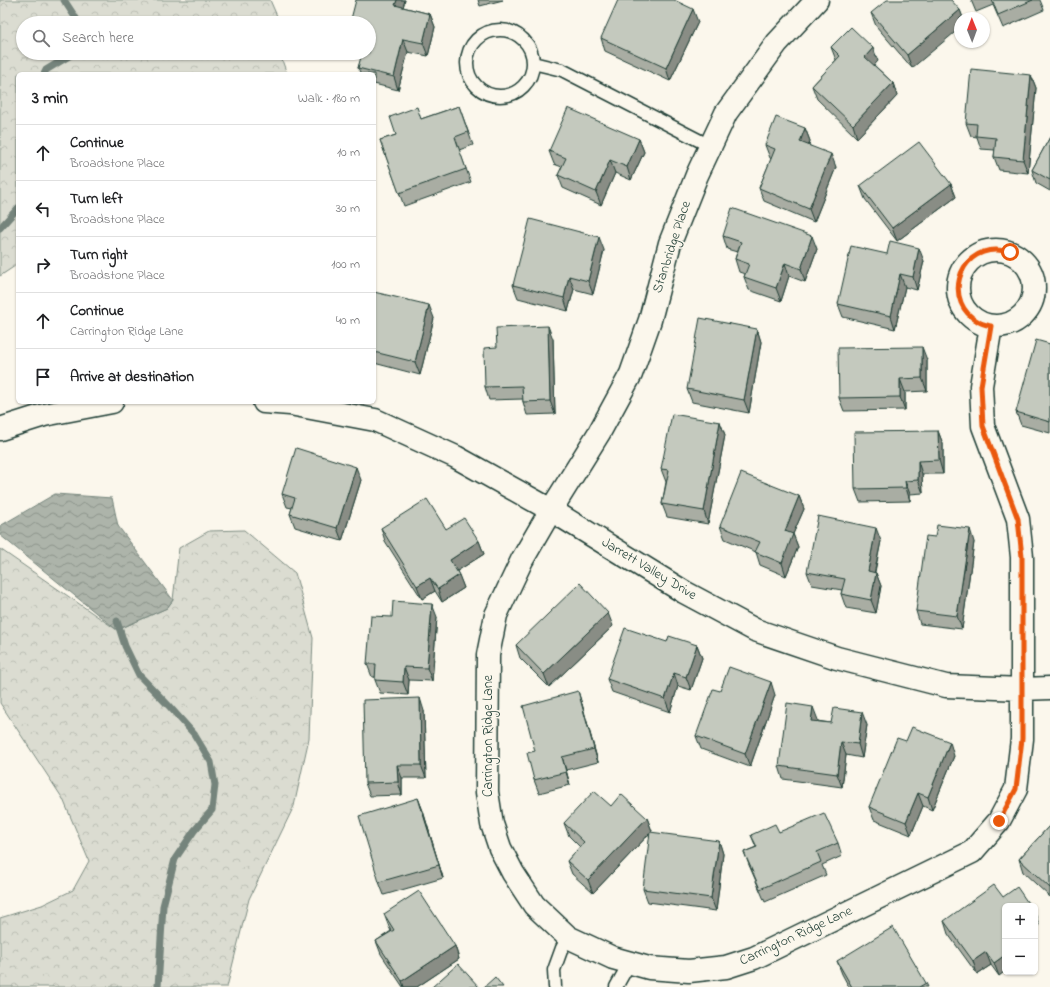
<!DOCTYPE html>
<html lang="en">
<head>
<meta charset="utf-8">
<style>
  :root { --surface:#fff; --page:#f2f2f2; --text:#202124; --muted:#757577; --line:#e0e0e0 }
  body { margin:0; font-family:"Indie Flower",sans-serif; background:var(--page); color:var(--text) }
  .controls { position:absolute; right:12px; bottom:12px; display:grid; overflow:hidden; border-radius:6px; box-shadow:0 1px 3px #0004 }
  .controls button { width:36px; height:36px; display:grid; place-items:center; padding:0; border:0; border-bottom:1px solid var(--line); background:var(--surface); color:var(--text); font:20px sans-serif }
  .compass { position:absolute; left:954px; top:12px; width:36px; height:36px; border-radius:50%; background:var(--surface); box-shadow:0 1px 3px #0004; rotate:359deg }
  .stop { position:absolute; width:12px; height:12px; margin:-9px; border:3px solid #ea580c; border-radius:50%; background:#fff }
  .stop.end { background:#ea580c; border-color:#fff; box-shadow:0 1px 4px #0008 }
  .list { margin:0; padding:0; list-style:none }
  h2 { display:flex; justify-content:space-between; align-items:center; height:52px; margin:0; padding:0 16px; font-size:17px }
  h2 small { font-size:13px; font-weight:400; color:var(--muted) }
  .list li { display:grid; grid-template-columns:26px 1fr auto; gap:12px; align-items:center; box-sizing:border-box; height:56px; padding:0 16px; border-top:1px solid var(--line) }
  .list b { display:block; font-size:15px; white-space:nowrap }
  .list p { margin:0; font-size:13px; white-space:nowrap; color:var(--muted) }
  .list em { font-size:13px; font-style:normal; color:var(--muted) }
  .icon { flex:none; width:22px; height:22px; fill:none; stroke:currentColor; stroke-width:2; stroke-linecap:round; stroke-linejoin:round }
  .map { position:relative; flex:none; width:1050px; height:987px; overflow:hidden }
  .search { position:absolute; background:var(--surface); box-shadow:0 1px 3px #0004; left:16px; top:16px; width:360px; height:44px; display:flex; align-items:center; gap:10px; box-sizing:border-box; padding:0 14px; border-radius:22px; color:var(--muted); font-size:15px }
  .panel { position:absolute; background:var(--surface); box-shadow:0 1px 3px #0004; left:16px; top:72px; width:360px; height:332px; border-radius:6px }
  .map>svg:first-child { display:block }
  .forest { fill:url(#forest-crowns); stroke:#7d8c82 }
  .water { fill:url(#water-waves); stroke:#74847b }
  .lines { fill:none; stroke-linecap:round; stroke-linejoin:round }
  .stream { stroke:#74847b; stroke-width:7 }
  .lane-casing { stroke:#1f3d34; stroke-width:15 }
  .street-casing { stroke:#1f3d34; stroke-width:25 }
  .lane { stroke:#fbf7ec; stroke-width:12 }
  .street { stroke:#fbf7ec; stroke-width:22 }
  .wall { fill:#a9ada3; stroke:#1f3d34 }
  .shaded-wall { fill:#898d85; stroke:#1f3d34 }
  .building { fill:#c4c9be; stroke:#1f3d34 }
  .route { stroke:#ea580c; stroke-width:5 }
  .labels { text-anchor:middle; dominant-baseline:central; stroke-width:3; stroke-linejoin:round; paint-order:stroke }
  .street-label { font-size:14px; fill:#1f3d34; stroke:#fbf7ec }
</style>
</head>
<body>
<div class="map">
<svg width="1050" height="987" viewBox="0 0 1050 987">
  <defs>
    <pattern id="forest-crowns" width="20" height="18" patternUnits="userSpaceOnUse"><rect width="20" height="18" fill="#dbdcd1"/><path d="M2 6a3 3 0 1 1 6 0M12 15a3 3 0 1 1 6 0" fill="none" stroke="#bcbeb4"/></pattern>
    <pattern id="water-waves" width="16" height="10" patternUnits="userSpaceOnUse"><rect width="16" height="10" fill="#adb4aa"/><path d="M0 5q4-4 8 0t8 0" fill="none" stroke="#8c948b"/></pattern>
  </defs>
  <rect width="100%" height="100%" fill="#fbf7ec"/>
  <filter id="ink" filterUnits="userSpaceOnUse"><feTurbulence type="fractalNoise" baseFrequency=".025" numOctaves="2"/><feDisplacementMap in="SourceGraphic" scale="8" xChannelSelector="R" yChannelSelector="G"/><feConvolveMatrix kernelMatrix="1 2 1 2 8 2 1 2 1" color-interpolation-filters="sRGB"/></filter>
  <g filter="url(#ink)">
    <path class="forest" d="M0,0H270L280,23H23V53H282V60L287,74H18V264L0,276Z
      M244,530L295,573L313,638L309,738L294,806L249,899L227,987H0V918L42,905L73,890L89,861L63,799L0,703V549L117,630L167,608L173,600L179,548L209,531Z"/>
    <path class="water" d="M55,494L112,498L118,526L173,600L167,608L117,630L0,535V526Z"/>
    <g class="lines">
      <path class="stream" d="M64,0L79,23
        M44,74L46,70L74,53
        M0,228L18,208
        M117,621L125,646L139,675L169,706L194,734L211,762L215,785L212,810L194,831L175,859L163,906L158,987"/>
      <g class="lane-casing">
        <path id="lane" d="M467 63a33 33 0 1 1 66 0a33 33 0 1 1-66 0Z
          M533,63L562,70L710,146
          M555,987L554,970L562,948L568,937
          M616,987L630,962"/>
      </g>
      <g class="street-casing">
        <path id="street" d="M817,0L777,43L726,113L697,175L670,243L650,320L631,374L599,433L551,510L522,560L496,615L488,655L487,792L492,824L500,848L513,873L534,905L568,937L613,958L649,968L689,971L726,967L754,958L972,852L999,821L1016,789L1022,739V557L1018,519L983,426L981,386L991,326
          M958 288a38 38 0 1 1 76 0a38 38 0 1 1-76 0Z
          M264,402L290,404L375,420L456,457L551,510L684,592L755,630L837,658L946,686L1022,689L1050,688
          M0,429L44,415L112,402"/>
      </g>
      <use href="#lane" class="lane"/>
      <use href="#street" class="street"/>
    </g>
    <path class="wall" d="M356,0H405L403,7L430,14L435,27L428,56L408,52L398,90L374,84V74H361L358,68L362,56L351,53H369Z
      M478,0H503L480,6Z
      M971,0H1040L1044,10L1003,28L993,5L976,12Z
      M960,10L963,18H960L912,68L876,26L871,13Z
      M698,22L670,81L605,51L601,38Z
      M831,47L878,61L874,65L893,83L897,96L857,138L817,99L812,86L836,60Z
      M1031,75L1036,88L1028,173L999,170L994,157L995,150L981,149L977,137L971,136L966,123Z
      M459,106L473,145L459,150L471,182L404,206L380,140L396,135L421,119Z
      M805,128L810,141L809,145L836,167L814,222L764,201L759,188L771,159L770,158L765,145Z
      M1050,137V191L1036,183L1032,170Z
      M639,139L644,152L631,180L615,173L601,205L563,188L558,175L562,167L554,164L549,151Z
      M951,184L956,197L897,241L865,199L860,186Z
      M723,236L817,249L805,282L789,276L781,301L749,290L744,277L745,274L739,272L735,259L737,252L727,249Z
      M604,250L593,294L574,289L568,311L518,298L513,285Z
      M887,254L924,261L917,290L905,287L895,329L843,317L838,304Z
      M374,292L434,318L420,375L374,363Z
      M757,329L761,342L749,413L692,402L687,389Z
      M553,339L555,414L527,415L523,402V399L489,400L485,387L497,347Z
      M1050,344V433L1021,425L1016,412Z
      M927,360V391L905,392V410L844,411L839,398Z
      M720,422L725,435L708,524L667,517L662,504L666,482L661,469Z
      M938,431L943,444V474H922L923,493L910,494V501L860,502L855,489Z
      M361,480L342,541L295,527L290,514L292,508L287,507L282,494Z
      M799,496L804,509L793,534L798,547L786,576L760,565L756,552L725,539L720,526Z
      M381,528L446,529L479,541L484,554L457,571L464,588L442,602L435,591L422,599L385,541Z
      M935,537L974,542L962,629L920,624L916,611Z
      M881,541L875,572L876,573L881,586L876,613L846,608L841,594L842,590L812,585L807,572Z
      M392,617H437L432,681L409,680L408,695L380,693L375,680V677H372L367,664Z
      M613,626L549,687L520,658L516,645Z
      M667,642L697,645L702,658L691,690L678,686L670,712L612,692L607,679Z
      M720,691L775,695L750,767L701,749L696,736Z
      M582,704L598,762L566,770L570,785L539,793L534,780L535,751Z
      M424,711L426,778H402V795L370,796L365,783Z
      M818,720L817,721L831,723L867,725L862,758L846,755L842,787L783,779L779,766Z
      M906,741L954,756L932,810L923,806L911,835L874,820L869,807Z
      M418,798L423,811L443,878L384,895L379,882Z
      M611,806L647,818L652,831L593,893L572,874L567,861L580,847L569,836L564,823Z
      M1050,825V897L1023,872L1019,859Z
      M779,832L838,843L842,856L822,865L826,875L765,902L749,865L744,852L756,847L751,835Z
      M719,841L723,854L716,911L648,902L643,889Z
      M1005,906V971L999,976L991,965L977,974L948,934L944,921Z
      M384,914L455,946L459,959L417,987H403L381,954L376,941L391,931L389,927Z
      M837,961L926,983L928,987H849L842,974Z"/>
    <path class="shaded-wall" d="M397,0H405L400,18L395,5Z
      M693,9L698,22L670,81L666,68Z
      M960,10L963,18H960V28L912,68L907,55Z
      M430,14L435,27L428,56L423,43Z
      M403,39L408,52L398,90L394,77Z
      M873,48L878,61L870,70L865,57Z
      M1031,75L1036,88L1028,173L1023,160Z
      M893,83L897,96L857,138L853,125Z
      M805,128L810,141L805,155L800,142Z
      M639,139L644,152L631,180L627,167Z
      M831,154L836,167L814,222L809,209Z
      M610,160L615,173L601,205L596,192Z
      M951,184L956,197L897,241L892,228Z
      M812,236L817,249L805,282L801,269Z
      M599,237L604,250L593,294L588,281Z
      M919,248L924,261L917,290L913,277Z
      M785,263L789,276L781,301L776,288Z
      M900,274L905,287L895,329L891,316Z
      M569,276L574,289L568,311L564,298Z
      M429,305L434,318L420,375L415,362Z
      M548,326L553,339L555,414L550,401Z
      M757,329L761,342L749,413L744,400Z
      M922,347L927,360V391L922,378Z
      M900,379L905,392V410L900,397Z
      M720,422L725,435L708,524L704,511Z
      M938,431L943,444V474L939,460Z
      M918,461L922,474L923,493L918,480Z
      M356,467L361,480L342,541L337,528Z
      M905,481L910,494V501L906,488Z
      M799,496L804,509L793,534L798,547L786,576L782,563L785,531Z
      M876,528L881,541L872,584L868,571Z
      M970,529L974,542L962,629L957,616Z
      M479,541L484,554L454,573L450,560Z
      M876,573L881,586L876,613L871,600Z
      M459,575L464,588L442,602L438,589Z
      M430,578L435,591L422,599L417,586Z
      M432,604L437,617L432,681L427,668Z
      M608,613L613,626L549,687L544,674Z
      M697,645L702,658L691,690L686,677Z
      M404,667L409,680L408,695L403,682Z
      M674,673L678,686L670,712L665,699Z
      M771,682L775,695L750,767L745,754Z
      M578,691L582,704L598,762L594,749Z
      M420,698L424,711L426,778L421,765Z
      M813,707L818,720L816,734L811,721Z
      M862,712L867,725L862,758L858,744Z
      M841,742L846,755L842,787L837,774Z
      M950,742L954,756L932,810L928,797Z
      M562,757L566,770L570,785L566,772Z
      M397,765L402,778V795L398,782Z
      M918,793L923,806L911,835L906,822Z
      M418,798L423,811L443,878L439,865Z
      M647,818L652,831L593,893L588,880Z
      M719,841L723,854L716,911L711,898Z
      M1035,913L1039,925L1035,928Z
      M455,946L459,959L417,987H404L402,981Z
      M986,952L991,965L977,974L973,961Z
      M1005,955V971L999,976L994,963Z"/>
    <path class="building" d="M356,0H397L395,5L430,14L423,43L403,39L394,77L358,68L362,53H369V23H350Z
      M618,0H674L693,9L666,68L601,38Z
      M887,0H951L960,10L907,55L871,13Z
      M992,0H1033L998,15Z
      M851,27L873,48L865,57L893,83L853,125L812,86L840,56L831,47Z
      M971,69L1031,75L1023,160L994,157L996,138L976,136L977,124L966,123Z
      M459,106L468,132L455,137L466,169L399,193L380,140L396,135L390,117L417,107L421,119Z
      M568,108L639,139L627,167L610,160L596,192L558,175L566,158L549,151Z
      M776,117L805,128L800,142L831,154L809,209L759,188L775,149L765,145Z
      M1050,137V180L1032,170Z
      M919,142L951,184L892,228L860,186Z
      M732,208L812,236L801,269L785,263L776,288L744,277L749,264L735,259L741,242L723,236Z
      M530,219L599,237L588,281L569,276L564,298L513,285Z
      M890,241L919,248L913,277L900,274L891,316L838,304L851,246L887,254Z
      M374,292L429,305L415,362L374,352Z
      M700,318L757,329L744,400L687,389Z
      M548,326L550,401L523,402L522,386L485,387L484,348L497,347L496,328Z
      M1036,340L1050,344V422L1016,412Z
      M922,347V378L900,379V397L839,398L838,348Z
      M672,414L720,422L704,511L662,504L669,470L661,469Z
      M938,431L939,460L918,461V480L905,481L906,488L855,489L854,432Z
      M296,448L356,467L337,528L290,514L295,498L282,494Z
      M741,473L799,496L785,531L793,534L782,563L755,552L760,542L720,526Z
      M427,499L446,529L464,518L479,541L450,560L459,575L438,589L430,578L417,586L381,528Z
      M818,516L876,528L868,571L876,573L871,600L841,594L845,579L807,572Z
      M937,525L970,529L957,616L916,611L926,536L935,537Z
      M580,583L608,613L544,674L516,645Z
      M393,601L432,604L427,668L404,667L403,682L375,680L376,664H367L371,616L392,617Z
      M625,628L667,642L669,636L697,645L686,677L674,673L665,699L607,679Z
      M729,667L771,682L745,754L696,736L713,689L720,691Z
      M578,691L594,749L562,757L566,772L534,780L527,753L535,751L523,706Z
      M420,698L421,765H397L398,782L365,783L363,700Z
      M787,703L813,707L811,721L831,723L834,708L862,712L858,744L841,742L837,774L779,766Z
      M912,727L950,742L928,797L918,793L906,822L869,807L897,738L906,741Z
      M594,791L611,806L621,794L647,818L588,880L567,861L584,842L564,823Z
      M418,798L439,865L379,882L359,816Z
      M824,813L838,843L817,852L821,862L760,889L744,852L757,847L751,835L775,824L779,832Z
      M1050,825V888L1019,859Z
      M650,832L719,841L711,898L643,889Z
      M994,885L1003,897L1017,887L1030,906H1005V955L994,963L986,952L973,961L944,921Z
      M419,891L455,946L402,981L376,941L394,930L384,914Z
      M893,927L926,983L919,987H852L837,961Z
      M458,964L479,987H432Z
      M495,977L503,987H484Z"/>
  </g>
  <g class="lines" filter="url(#ink)">
    <path class="route" d="M999,821L1016,789L1022,739V557L1018,519L983,426L981,386L991,326C987,325 982,324 979,322C943,303 957,249 997,250C1001,250 1006,252 1010,252"/>
  </g>
  <g class="labels">
    <g class="street-label">
      <text transform="translate(672 247) rotate(-72)">Stanbridge Place</text>
      <text transform="translate(649 569) rotate(31)">Jarrett Valley Drive</text>
      <text transform="translate(488 736) rotate(-90)">Carrington Ridge Lane</text>
      <text transform="translate(796 936) rotate(-25)">Carrington Ridge Lane</text>
    </g>
  </g>
</svg>
<div class="controls">
<button>+</button>
<button>−</button>
</div>
<svg class="compass" viewBox="-18 -18 36 36"><path d="M0-13l5 13h-10z" fill="#e53935"/><path d="M0 13l5-13h-10z" fill="#757577"/></svg>
<div class="stop" style="left:1010px;top:252px"></div>
<div class="stop end" style="left:999px;top:821px"></div>
<div class="search"><svg class="icon" aria-label="search" viewBox="0 0 24 24"><circle cx="10" cy="10" r="6"/><path d="M15 15l6 6"/></svg>Search here</div>
<section class="panel">
<h2>3 min<small>Walk · 180 m</small></h2>
<ul class="list">
<li><svg class="icon" aria-label="ahead" viewBox="0 0 24 24"><path d="M12 20V5M6 11l6-6 6 6"/></svg><div><b>Continue</b><p>Broadstone Place</p></div><em>10 m</em></li>
<li><svg class="icon" aria-label="left" viewBox="0 0 24 24"><path d="M17 20v-9H6M10 6l-5 5 5 5"/></svg><div><b>Turn left</b><p>Broadstone Place</p></div><em>30 m</em></li>
<li><svg class="icon" aria-label="right" viewBox="0 0 24 24"><path d="M7 20v-9h11M14 6l5 5-5 5"/></svg><div><b>Turn right</b><p>Broadstone Place</p></div><em>100 m</em></li>
<li><svg class="icon" aria-label="ahead" viewBox="0 0 24 24"><path d="M12 20V5M6 11l6-6 6 6"/></svg><div><b>Continue</b><p>Carrington Ridge Lane</p></div><em>40 m</em></li>
<li><svg class="icon" aria-label="arrive" viewBox="0 0 24 24"><path d="M6 21V4h12l-3 4 3 4H6"/></svg><div><b>Arrive at destination</b></div></li>
</ul>
</section>
</div>
</body>
</html>
